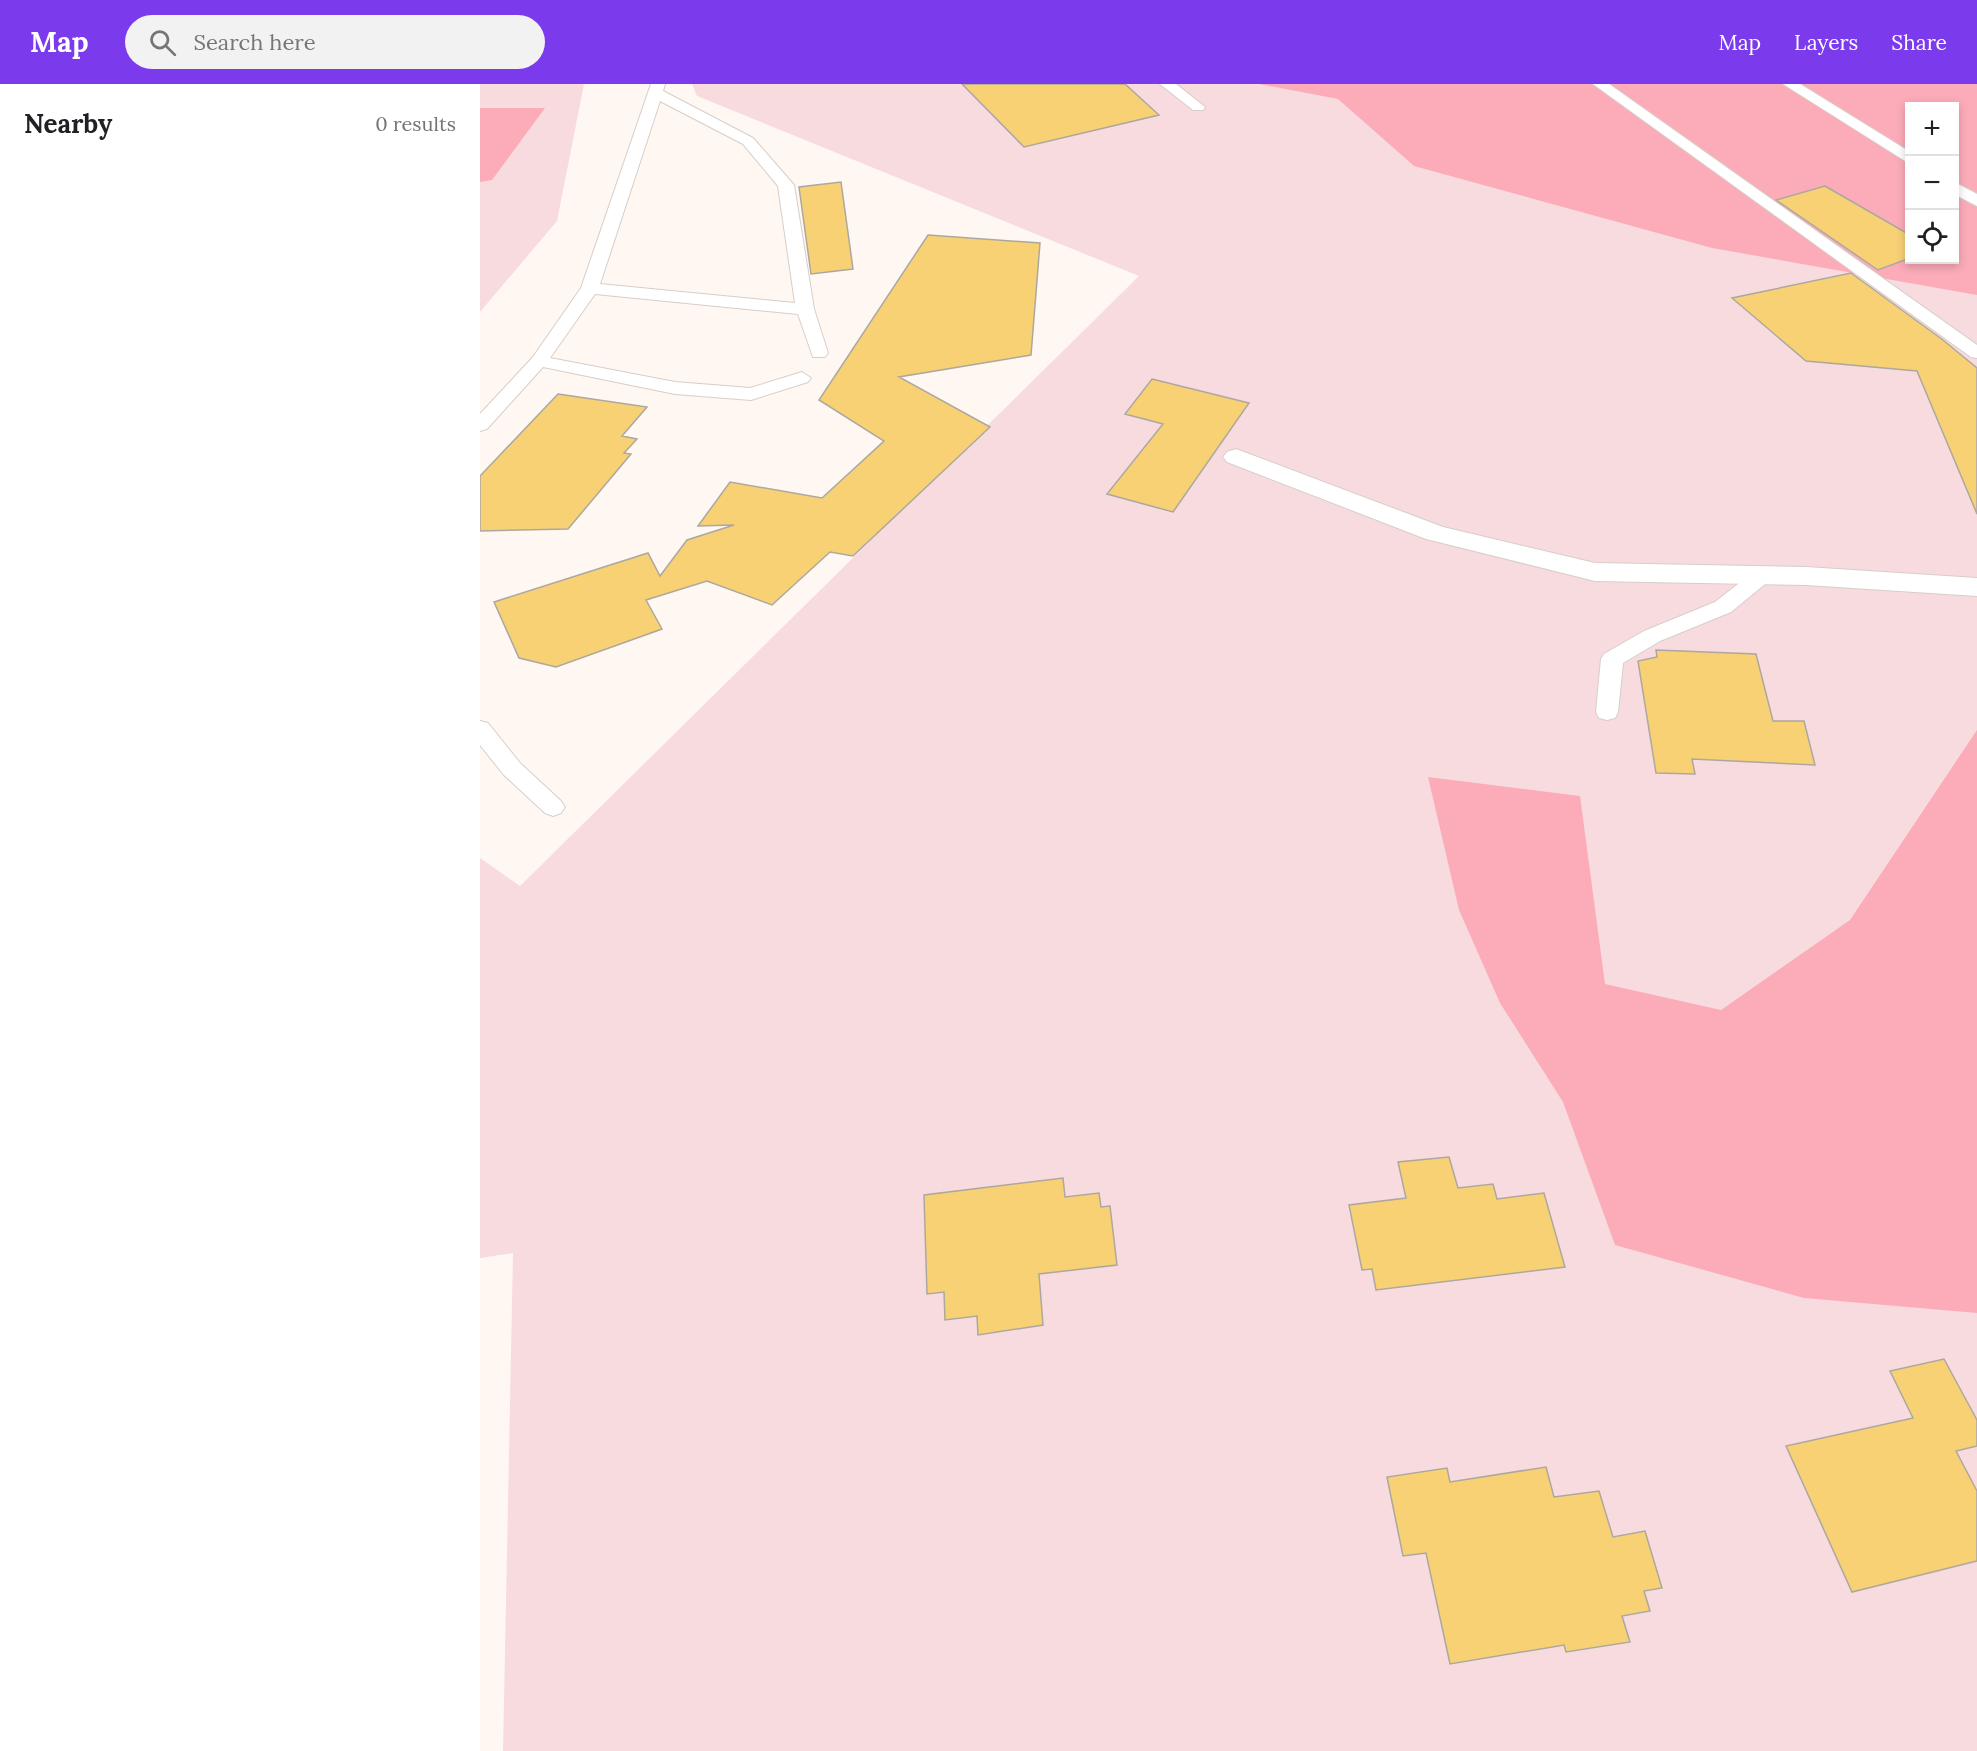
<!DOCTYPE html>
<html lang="en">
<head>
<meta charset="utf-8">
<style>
  :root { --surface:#fff; --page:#f2f2f2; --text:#202124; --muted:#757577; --line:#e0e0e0; --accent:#7c3aed }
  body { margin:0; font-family:Lora,serif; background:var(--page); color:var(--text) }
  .controls { position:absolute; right:18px; top:18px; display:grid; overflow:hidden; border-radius:0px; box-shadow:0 3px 9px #0003 }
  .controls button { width:54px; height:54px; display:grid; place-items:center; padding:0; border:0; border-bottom:2px solid var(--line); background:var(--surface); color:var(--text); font:30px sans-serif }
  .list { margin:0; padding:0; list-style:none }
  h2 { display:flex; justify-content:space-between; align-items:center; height:78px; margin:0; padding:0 24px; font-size:26px }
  h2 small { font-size:20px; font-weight:400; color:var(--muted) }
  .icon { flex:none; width:33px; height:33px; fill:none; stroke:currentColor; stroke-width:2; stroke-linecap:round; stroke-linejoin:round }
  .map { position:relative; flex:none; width:1497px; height:1667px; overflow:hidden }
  header { display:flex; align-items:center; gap:36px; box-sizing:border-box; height:84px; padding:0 30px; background:var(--accent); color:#fff }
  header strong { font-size:28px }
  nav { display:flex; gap:33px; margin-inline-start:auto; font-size:21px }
  .search { width:420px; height:54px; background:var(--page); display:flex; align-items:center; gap:15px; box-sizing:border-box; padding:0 21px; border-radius:33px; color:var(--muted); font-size:22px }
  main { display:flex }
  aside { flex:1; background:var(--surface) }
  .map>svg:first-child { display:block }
  .green { fill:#f8dbdf; fill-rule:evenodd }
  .forest { fill:#fcacb9; fill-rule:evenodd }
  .building { fill:#f8d175; stroke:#aca89f; stroke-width:1.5 }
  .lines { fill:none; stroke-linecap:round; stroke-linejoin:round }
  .lane-casing { stroke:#d7cec8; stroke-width:2 }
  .street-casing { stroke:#d7cec8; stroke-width:2 }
  .lane { fill:#fff; fill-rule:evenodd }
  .street { fill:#fff; fill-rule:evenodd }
</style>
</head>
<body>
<header>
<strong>Map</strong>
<div class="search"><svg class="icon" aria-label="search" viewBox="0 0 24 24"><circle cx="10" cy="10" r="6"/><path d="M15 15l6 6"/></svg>Search here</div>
<nav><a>Map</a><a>Layers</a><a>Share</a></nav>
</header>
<main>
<aside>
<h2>Nearby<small>0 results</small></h2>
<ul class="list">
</ul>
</aside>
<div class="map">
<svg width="1497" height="1667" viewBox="0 0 1497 1667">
  <rect width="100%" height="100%" fill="#fff7f2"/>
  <path class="green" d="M0,0H104L77,137L0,228Z
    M212,0H1497V1667H23L33,1169L0,1174V774L40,802L659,192L217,12ZM1430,22H1474V176H1430Z"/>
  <path class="forest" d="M779,0H1497V211L1232,164L934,82L858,15ZM1430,22H1474V176H1430Z
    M0,24H65L12,96L0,98Z
    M1497,646V1229L1324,1214L1135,1161L1083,1018L1020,919L979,826L948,693L1100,712L1125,900L1241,926L1370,836Z"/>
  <path class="building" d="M482,0H645L679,31L544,63Z
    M361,98L373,185L331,190L319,103Z
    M1345,102L1430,151V174L1398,186L1296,116Z
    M448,151L560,159L551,271L419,293L510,343L373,472L350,468L292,521L227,497L166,516L182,545L76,583L39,574L14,518L168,469L180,492L207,456L254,441L218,442L250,398L342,414L404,357L339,316Z
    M1371,189L1463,256L1497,284V430L1437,287L1326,277L1252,214Z
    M672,295L769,319L693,428L627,410L683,340L645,330Z
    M78,310L167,323L142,352L157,355L144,369L151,370L88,445L0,447V392Z
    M1176,566L1276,570L1293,637H1324L1335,681L1212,675L1215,690L1176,689L1158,577L1177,573Z
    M969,1073L978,1104L1013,1100L1017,1115L1064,1109L1085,1183L896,1206L892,1185L882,1186L869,1121L926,1114L918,1078Z
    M583,1094L585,1113L619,1109L621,1123L630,1122L637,1181L559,1190L563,1241L498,1251L497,1232L465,1236L464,1208L447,1210L444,1111Z
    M1464,1275L1497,1336V1362L1476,1367L1497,1407V1477L1372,1508L1306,1362L1433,1334L1410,1287Z
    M1066,1383L1074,1413L1119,1407L1133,1453L1165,1447L1182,1504L1164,1507L1170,1527L1142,1532L1150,1558L1086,1568L1084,1561L970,1580L946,1469L923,1472L907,1393L967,1384L970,1398Z"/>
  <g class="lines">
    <g class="lane-casing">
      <path id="lane" d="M171,0H185L183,7L273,54L314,101L334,225L348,269L345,273H333L318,230L115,210L70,274L195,298L270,304L322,288L331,294L328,298L271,316L195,310L63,283L7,345L0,347V330L53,273L101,204ZM180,17L263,60L298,102L315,219L120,200Z
        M680,0H696L725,23L723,26H713Z
        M1113,0H1129L1497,261V274L1491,273Z
        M1303,0H1320L1430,68V80Z
        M1474,98L1497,110V122L1474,110Z
        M1283,484L1290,486L1293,491L1290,496L1251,528L1180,557L1143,579L1138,628L1135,634L1127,636L1119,634L1116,628L1121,575L1124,570L1164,547L1235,518L1276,486Z
        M0,637L8,639L40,679L81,717L85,723L81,729L73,732L65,729L24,691L0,661Z"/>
    </g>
    <g class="street-casing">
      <path id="street" d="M756,365L963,443L1115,479L1326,483L1497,494V512L1326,501L1115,497L946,455L747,378L743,373L747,368Z"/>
    </g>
    <use href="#lane" class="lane"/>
    <use href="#street" class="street"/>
  </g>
</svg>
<div class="controls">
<button>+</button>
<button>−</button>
<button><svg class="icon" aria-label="locate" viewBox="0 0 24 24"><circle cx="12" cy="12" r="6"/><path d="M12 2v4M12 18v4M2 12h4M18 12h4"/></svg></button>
</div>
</div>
</main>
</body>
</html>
